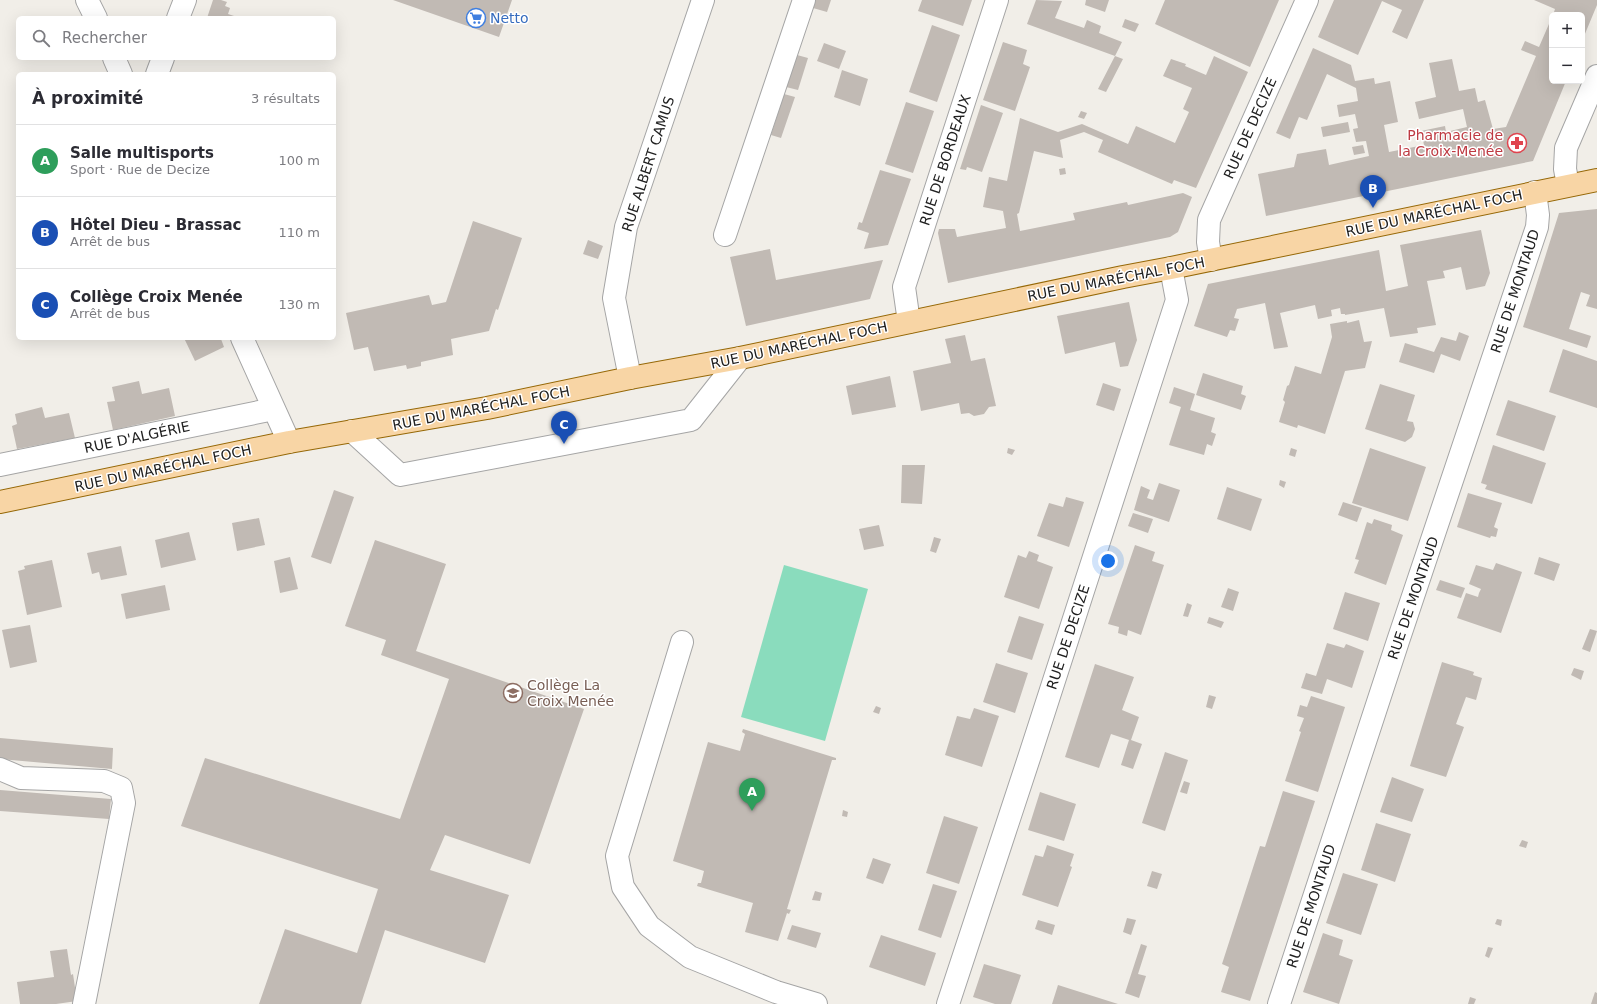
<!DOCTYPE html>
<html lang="fr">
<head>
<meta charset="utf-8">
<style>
  :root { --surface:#fff; --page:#f2f2f3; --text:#2b2b33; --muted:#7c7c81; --line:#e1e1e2; --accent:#c80b09 }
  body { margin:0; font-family:"DejaVu Sans",sans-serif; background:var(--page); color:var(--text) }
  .controls { position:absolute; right:12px; top:12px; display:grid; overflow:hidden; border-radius:6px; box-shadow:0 4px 16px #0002 }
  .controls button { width:36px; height:36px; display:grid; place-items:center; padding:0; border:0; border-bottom:1px solid var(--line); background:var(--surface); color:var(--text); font:20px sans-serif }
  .you { position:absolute; left:1108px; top:561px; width:14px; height:14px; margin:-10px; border:3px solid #fff; border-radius:50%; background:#1a73e8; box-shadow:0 0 0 6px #1a73e833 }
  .badge { display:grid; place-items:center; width:26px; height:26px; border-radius:50%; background:var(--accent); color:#fff; font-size:13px; font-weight:700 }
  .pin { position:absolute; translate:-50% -33px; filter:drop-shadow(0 1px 2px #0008) }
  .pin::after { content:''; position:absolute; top:21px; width:14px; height:12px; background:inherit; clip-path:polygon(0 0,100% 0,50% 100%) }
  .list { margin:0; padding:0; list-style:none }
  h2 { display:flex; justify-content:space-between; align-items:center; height:52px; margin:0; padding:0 16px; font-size:17px }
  h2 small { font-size:13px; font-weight:400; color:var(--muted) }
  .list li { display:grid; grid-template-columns:26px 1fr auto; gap:12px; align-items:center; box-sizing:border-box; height:72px; padding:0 16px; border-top:1px solid var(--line) }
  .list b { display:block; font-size:15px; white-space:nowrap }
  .list p { margin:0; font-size:13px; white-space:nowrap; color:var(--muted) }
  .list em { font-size:13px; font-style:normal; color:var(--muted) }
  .icon { flex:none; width:22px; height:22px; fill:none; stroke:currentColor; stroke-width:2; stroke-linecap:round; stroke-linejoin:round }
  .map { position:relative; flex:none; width:1597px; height:1004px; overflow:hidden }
  .search { position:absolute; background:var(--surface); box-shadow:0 4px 16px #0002; left:16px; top:16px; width:320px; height:44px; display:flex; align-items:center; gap:10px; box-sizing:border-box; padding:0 14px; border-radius:6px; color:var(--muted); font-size:15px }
  .panel { position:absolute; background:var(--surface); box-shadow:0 4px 16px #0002; left:16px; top:72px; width:320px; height:268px; border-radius:6px }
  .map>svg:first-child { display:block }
  .pitch { fill:#8adcbd }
  .building { fill:#c1bab4 }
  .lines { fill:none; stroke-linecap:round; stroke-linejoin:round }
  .minor-casing { stroke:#a5a5a5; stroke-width:24 }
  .major-casing { stroke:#966807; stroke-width:24 }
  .minor { stroke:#fff; stroke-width:22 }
  .major { stroke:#f8d5a5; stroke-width:22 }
  .labels { text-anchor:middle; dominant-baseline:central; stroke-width:3; stroke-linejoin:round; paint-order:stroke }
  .shop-label { font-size:14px; fill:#366cbe; stroke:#fff; text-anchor:start }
  .street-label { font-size:14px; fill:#212121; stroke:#fff }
  .health-label { font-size:14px; fill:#be3a42; stroke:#fff; text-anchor:end }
  .education-label { font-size:14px; fill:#785e54; stroke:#fff; text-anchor:start }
</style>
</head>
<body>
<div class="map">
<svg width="1597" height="1004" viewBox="0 0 1597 1004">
  <rect width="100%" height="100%" fill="#f1eee8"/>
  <path class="pitch" d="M784,565L868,589L825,741L741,717Z"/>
  <path class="building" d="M213,0H221L227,2L225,6L230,8L228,14L240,18H207Z
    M393,0H512L499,37Z
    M816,0H831L827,12L813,8Z
    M922,0H972L963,26L918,11Z
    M1036,0L1062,1L1055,18L1084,28L1087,20L1101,26L1099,33L1122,42L1115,56L1027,24Z
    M1086,0H1109L1105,12L1085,5Z
    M1165,0H1279L1250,67L1155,24Z
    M1334,0H1424L1407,39L1392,32L1402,10L1382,1L1358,55L1318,37Z
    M1534,0H1597V5L1582,41V15H1553L1555,9Z
    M1552,17V81H1566L1533,161L1266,216L1258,174L1294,167L1297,154L1326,149L1329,165L1369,156L1366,141L1356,142L1353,129L1358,128L1355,114L1339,117L1337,105L1358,101L1356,88L1327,74L1307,120L1299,117L1290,139L1276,133L1313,48L1351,65L1355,81L1374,78L1375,84L1390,81L1398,122L1384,125L1389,152L1424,145L1421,131L1445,126L1446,132L1467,127L1463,109L1419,119L1415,102L1436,97L1429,63L1452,59L1459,91L1475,88L1478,102L1485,100L1493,129L1506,127L1536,56L1521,50L1525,41L1539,47Z
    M1125,19L1139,24L1135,32L1122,27Z
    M932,25L960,35L937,102L909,92Z
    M1003,42L1027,50L1023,64L1030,67L1015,111L983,100Z
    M824,43L846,51L839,69L817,61Z
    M797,55L808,58L798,90L786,87Z
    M1115,56L1123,59L1106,92L1098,89Z
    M1214,56L1248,72L1196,188L1174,180L1172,184L1098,152L1103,140L1084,132L1060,140L1063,158L1034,151L1019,213L1017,214L1020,231L1075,220L1073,213L1127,202L1128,205L1183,193L1192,197L1178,232L1170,237L948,283L938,233L939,229H955L957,237L1006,228L1003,211L983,207L989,177L1007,181L1020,118L1058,132L1082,124L1128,144L1136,126L1175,143L1189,112L1183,109L1192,88L1163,76L1171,59L1186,64L1185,66L1206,75Z
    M842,70L868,79L860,106L834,97Z
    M784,94L795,97L781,138L771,135Z
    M906,102L934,111L913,173L885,164Z
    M981,105L1003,113L982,172L967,167L966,170L960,169Z
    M1081,111L1087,113L1084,119L1078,117Z
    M1348,122L1350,132L1323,137L1321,127Z
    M1363,145L1365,153L1354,155L1352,147Z
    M1065,168L1066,174L1060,175L1059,169Z
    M880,170L911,179L888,245L864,249L869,233L857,229L859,222L862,223Z
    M1597,209V309L1586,306L1590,295L1581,292L1569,329L1591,336L1587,348L1523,327L1559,213Z
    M473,221L522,238L498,310L496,309L489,331L451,339L453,355L421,362V366L407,369L406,365L374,371L368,347L354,350L346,313L429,295L432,305L446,302Z
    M1481,230L1490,273L1485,286L1466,290L1461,267L1443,271L1445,278L1427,281L1436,325L1417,328L1418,333L1390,337L1384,308L1345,315V314H1341L1340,308L1331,310L1332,316L1318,319L1315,305L1280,313L1288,347L1274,349L1265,303L1237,309L1234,318L1239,319L1235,331L1230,330L1227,337L1194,326L1208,284L1379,250L1386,291L1408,286L1400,245Z
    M588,240L603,246L598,259L583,254Z
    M770,249L776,280L883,260L870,299L746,326L730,257Z
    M1129,302L1137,340L1128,366L1120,367L1115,342L1065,354L1057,316Z
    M1359,320L1364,342L1372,341L1365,368L1345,371L1325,434L1298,425L1297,428L1279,422L1285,402L1283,400L1287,386L1289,385L1295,366L1321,374L1332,337L1330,324L1347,321V323Z
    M1459,332L1469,336L1460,361L1441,354L1434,373L1399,362L1405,343L1434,352L1441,337L1456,341Z
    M965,335L971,361L985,358L996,406L989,407L984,414L974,416L969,413L961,414L959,403L921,411L913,371L951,363L945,339Z
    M184,338H223L221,339L224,347L195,361Z
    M1563,349L1597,361V408L1549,392Z
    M1203,373L1243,386L1241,394L1246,396L1241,410L1196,395Z
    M890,376L896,407L852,415L846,386Z
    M139,381L142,394L169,388L175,416L113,430L107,402L115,401L112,387Z
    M1103,383L1121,389L1114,411L1096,405Z
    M1380,384L1415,395L1407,421L1413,422L1415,429L1412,437L1405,442L1365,429Z
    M1174,387L1195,394L1190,410L1215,418L1211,432L1216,434L1212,446L1207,444L1204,455L1169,445L1181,407L1169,403Z
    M1508,400L1556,416L1544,451L1496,435Z
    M42,407L45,418L69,413L75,438L17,449L12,426L17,424L15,414Z
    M1493,445L1546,463L1532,504L1485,489L1487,485L1481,483Z
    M1008,448L1015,450L1012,455L1007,453Z
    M1291,448L1297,450L1295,457L1289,455Z
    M1370,448L1426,467L1408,521L1352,503Z
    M902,465H925L922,504L901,503Z
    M1280,480L1286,482L1284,488L1279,485Z
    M1159,483L1180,490L1169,522L1134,510L1141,486L1150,490L1147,498L1153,500Z
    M1227,487L1262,499L1251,531L1217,519Z
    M334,490L354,497L331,564L311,557Z
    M1468,493L1502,503L1494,527L1498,529L1496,537L1491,536L1490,538L1457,527Z
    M1066,497L1084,502L1069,547L1037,536L1049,503L1063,507Z
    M1343,502L1362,508L1357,522L1338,515Z
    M1133,513L1153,519L1148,533L1128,526Z
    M259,518L265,545L237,551L232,523Z
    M1374,519L1392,525L1391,530L1403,535L1386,585L1354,573L1359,560L1355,559L1367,522L1372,524Z
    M879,525L884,546L864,550L859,529Z
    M189,532L196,560L161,568L155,540Z
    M934,537L941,539L936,553L930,551Z
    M375,540L446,564L416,651L584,709L530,864L445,835L430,870L509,895L485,963L385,930L361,1004H259L285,929L357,953L378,889L181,826L205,758L400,819L449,679L381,655L386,640L345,626Z
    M1135,545L1155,552L1152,561L1164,565L1141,635L1128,630L1127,636L1118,633L1119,627L1108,624Z
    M121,546L127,575L101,580L99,572L92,574L87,553Z
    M1029,551L1039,555L1037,561L1053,567L1039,609L1004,597L1018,555L1026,558Z
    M290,557L298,589L280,593L274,561Z
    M1539,557L1560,564L1554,581L1534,574Z
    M52,560L62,607L27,615L18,571L25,569L24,566Z
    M1496,563L1522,572L1501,633L1457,618L1466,593L1478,597L1479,593L1481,589L1469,584L1476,565L1493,570Z
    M1440,580L1465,588L1461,598L1436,590Z
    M165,585L170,610L126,619L121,594Z
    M1228,588L1239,592L1233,611L1221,607Z
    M1345,592L1380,603L1368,641L1333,629Z
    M1187,603L1192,605L1188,617L1183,616Z
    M1019,616L1044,624L1032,660L1007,652Z
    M1209,617L1224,622L1221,628L1207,623Z
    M30,625L37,662L10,668L2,630Z
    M1590,629L1597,631L1590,652L1582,649Z
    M1327,643L1344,648L1346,644L1364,651L1352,688L1327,679L1322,694L1301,688L1306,673L1316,676Z
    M1442,662L1474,672L1473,675L1482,678L1476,700L1466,697L1456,724L1464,727L1446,777L1410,766Z
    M996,663L1028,673L1015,713L983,702Z
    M1095,664L1134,677L1122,710L1139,717L1131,740L1142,744L1133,769L1121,765L1129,740L1111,734L1099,768L1065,757Z
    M1574,668L1584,671L1581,680L1571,675Z
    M1209,695L1216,697L1212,709L1206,707Z
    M1311,696L1345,707L1318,792L1285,781L1301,732L1299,731L1304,718L1297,716L1300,705L1307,707Z
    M876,706L881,708L879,714L873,712Z
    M974,708L999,716L982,767L945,755L957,716L970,719Z
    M743,729L836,758V760H832L787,909L791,910L789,914L787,913L778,941L745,932L753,903L697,886L698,883H701L704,871L673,861L708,742L740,751L745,734L742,732Z
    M0,738L113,748L112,769L0,759Z
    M1165,752L1188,760L1165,831L1142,823Z
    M1392,777L1424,789L1412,822L1380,812Z
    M1184,781L1190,783L1187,794L1180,792Z
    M0,790L111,799L109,819L0,811Z
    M1283,791L1315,801L1250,1001L1221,992L1229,967L1222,964L1260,846L1265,847Z
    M1040,792L1076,804L1064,841L1028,830Z
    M843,810L848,812L847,817L842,816Z
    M944,816L978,827L959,884L926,873Z
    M1376,823L1411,834L1395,882L1361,870Z
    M1522,840L1528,842L1526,848L1519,846Z
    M1047,845L1074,854L1070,866L1072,867L1058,907L1022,895L1035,855L1043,857Z
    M873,858L891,864L883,884L866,878Z
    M1152,871L1162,874L1157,889L1147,886Z
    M1343,873L1378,884L1361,935L1326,923Z
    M933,884L957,891L941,938L918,930Z
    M815,891L822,893L820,901L812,900Z
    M1127,918L1136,920L1131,935L1123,932Z
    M1497,919L1502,920L1501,926L1495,924Z
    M1038,920L1055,925L1052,935L1035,929Z
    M792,925L821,933L816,948L787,939Z
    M1323,933L1343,940L1339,955L1353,960L1339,1004L1303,992Z
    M881,935L936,953L925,986L869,967Z
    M1141,944L1147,946L1138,974L1146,976L1139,998L1125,993Z
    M1488,947L1493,948L1489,958L1485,956Z
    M67,949L71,975L73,974L77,1001L56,1004H20L17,982L54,977L50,951Z
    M984,964L1021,975L1011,1004H995L973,997Z
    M1058,985L1118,1004H1052Z
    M1595,992L1597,993V1004H1591Z
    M1470,997L1476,999L1474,1004H1468Z"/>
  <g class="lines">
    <g class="minor-casing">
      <path id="minor" d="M87,0L96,18
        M178,18L185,0
        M114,58L121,74
        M157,74L163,58
        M1568,185L1565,169L1566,148L1597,76
        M725,235L804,0
        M1211,260L1208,242L1209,220L1307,0
        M909,322L904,287L997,0
        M242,338L289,442
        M630,378L614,298L626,227L703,0
        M352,431L400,475L691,420L740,358
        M0,465L274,409
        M682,642L617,856L623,887L649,926L690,957L776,992L816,1004
        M0,769L21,778L104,781L121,788L124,803L84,1004
        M948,1004L1029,758L1177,300L1171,268
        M1279,1004L1398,641L1537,227L1538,215L1535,192"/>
    </g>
    <g class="major-casing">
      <path id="major" d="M0,502L289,442L487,408L630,378L740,358L1123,277L1171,268L1597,180"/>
    </g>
    <use href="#minor" class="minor"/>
    <use href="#major" class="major"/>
  </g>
  <defs>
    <g id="supermarket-ring" transform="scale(1)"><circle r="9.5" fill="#fff" stroke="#3f7fe0" stroke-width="1.5"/><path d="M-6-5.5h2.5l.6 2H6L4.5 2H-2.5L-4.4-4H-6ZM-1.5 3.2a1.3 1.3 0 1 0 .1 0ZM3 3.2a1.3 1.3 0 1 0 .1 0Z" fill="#3f7fe0"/></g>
    <g id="pharmacy-ring" transform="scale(1)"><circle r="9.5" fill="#fff" stroke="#e0444e" stroke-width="1.5"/><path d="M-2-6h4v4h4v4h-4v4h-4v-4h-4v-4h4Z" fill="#e0444e"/></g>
    <g id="school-ring" transform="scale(1)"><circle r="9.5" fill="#fff" stroke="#8d6e63" stroke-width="1.5"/><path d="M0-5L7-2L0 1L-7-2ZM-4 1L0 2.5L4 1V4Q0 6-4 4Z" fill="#8d6e63"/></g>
  </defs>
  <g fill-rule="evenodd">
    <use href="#supermarket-ring" x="476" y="18"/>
    <use href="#pharmacy-ring" x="1517" y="143"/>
    <use href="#school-ring" x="513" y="693"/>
  </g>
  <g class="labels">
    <g class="shop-label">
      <text x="490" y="18">Netto</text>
    </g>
    <g class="street-label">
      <text transform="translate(1250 128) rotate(-66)">RUE DE DECIZE</text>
      <text transform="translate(945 160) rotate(-72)">RUE DE BORDEAUX</text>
      <text transform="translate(648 164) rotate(-72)">RUE ALBERT CAMUS</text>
      <text transform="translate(1434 213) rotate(-12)">RUE DU MARÉCHAL FOCH</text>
      <text transform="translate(1116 279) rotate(-11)">RUE DU MARÉCHAL FOCH</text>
      <text transform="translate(1515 291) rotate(-72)">RUE DE MONTAUD</text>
      <text transform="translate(799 345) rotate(-12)">RUE DU MARÉCHAL FOCH</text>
      <text transform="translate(481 408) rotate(-11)">RUE DU MARÉCHAL FOCH</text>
      <text transform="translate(137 437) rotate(-12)">RUE D'ALGÉRIE</text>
      <text transform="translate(163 468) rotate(-12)">RUE DU MARÉCHAL FOCH</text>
      <text transform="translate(1413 598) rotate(-71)">RUE DE MONTAUD</text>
      <text transform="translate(1068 637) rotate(-72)">RUE DE DECIZE</text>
      <text transform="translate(1311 906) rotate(-72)">RUE DE MONTAUD</text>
    </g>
    <g class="health-label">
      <text x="1503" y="135">Pharmacie de<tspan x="1503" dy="16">la Croix-Menée</tspan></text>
    </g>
    <g class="education-label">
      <text x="527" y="685">Collège La<tspan x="527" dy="16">Croix Menée</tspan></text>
    </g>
  </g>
</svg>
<div class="controls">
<button>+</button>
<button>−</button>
</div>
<div class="you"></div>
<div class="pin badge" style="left:752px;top:811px;background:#2e9e5b">A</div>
<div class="pin badge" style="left:1373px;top:208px;background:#1a4fb4">B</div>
<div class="pin badge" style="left:564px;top:444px;background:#1a4fb4">C</div>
<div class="search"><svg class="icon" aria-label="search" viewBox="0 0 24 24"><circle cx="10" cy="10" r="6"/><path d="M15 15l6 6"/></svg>Rechercher</div>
<section class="panel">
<h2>À proximité<small>3 résultats</small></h2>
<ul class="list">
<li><span class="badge" style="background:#2e9e5b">A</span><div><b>Salle multisports</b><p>Sport · Rue de Decize</p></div><em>100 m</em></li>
<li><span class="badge" style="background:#1a4fb4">B</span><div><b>Hôtel Dieu - Brassac</b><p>Arrêt de bus</p></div><em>110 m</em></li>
<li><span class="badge" style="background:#1a4fb4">C</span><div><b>Collège Croix Menée</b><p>Arrêt de bus</p></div><em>130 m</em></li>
</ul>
</section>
</div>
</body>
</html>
